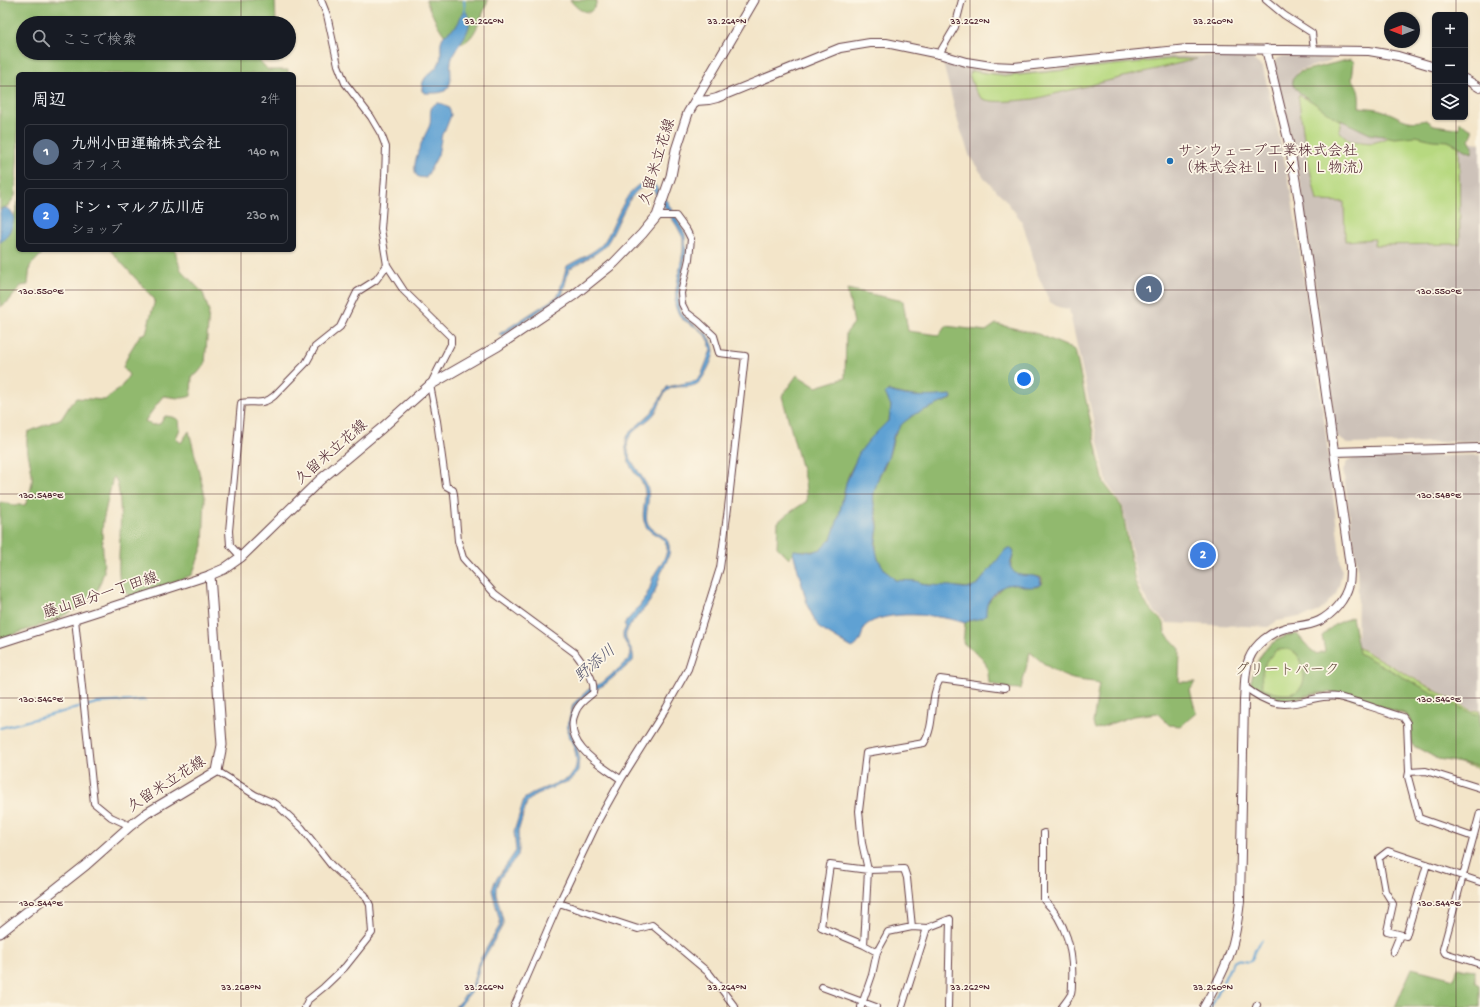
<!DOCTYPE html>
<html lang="ja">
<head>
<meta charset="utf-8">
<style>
  :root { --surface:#171b24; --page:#20242c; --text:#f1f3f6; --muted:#9ea1a6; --line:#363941; --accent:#2563eb }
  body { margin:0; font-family:"Gochi Hand","Klee One",sans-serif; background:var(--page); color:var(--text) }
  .controls { position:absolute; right:12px; top:12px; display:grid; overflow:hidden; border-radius:6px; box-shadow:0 1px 3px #0004 }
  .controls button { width:36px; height:36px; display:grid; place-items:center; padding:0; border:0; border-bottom:1px solid var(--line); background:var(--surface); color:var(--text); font:20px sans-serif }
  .compass { position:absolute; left:1384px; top:12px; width:36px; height:36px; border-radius:50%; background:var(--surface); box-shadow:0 1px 3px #0004; rotate:270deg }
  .you { position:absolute; left:1024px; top:379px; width:14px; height:14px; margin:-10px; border:3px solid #fff; border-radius:50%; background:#1a73e8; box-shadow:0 0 0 6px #1a73e833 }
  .badge { display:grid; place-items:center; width:26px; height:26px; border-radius:50%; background:var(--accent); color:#fff; font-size:13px; font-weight:700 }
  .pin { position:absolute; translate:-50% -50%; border:2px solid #fff; box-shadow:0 1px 4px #0006 }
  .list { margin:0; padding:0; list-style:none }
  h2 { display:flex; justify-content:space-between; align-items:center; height:52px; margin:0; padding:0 16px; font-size:17px }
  h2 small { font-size:13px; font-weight:400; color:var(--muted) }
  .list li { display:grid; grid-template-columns:26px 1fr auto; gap:12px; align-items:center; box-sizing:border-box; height:56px; margin:0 8px 8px; padding:0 8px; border:1px solid var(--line); border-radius:6px }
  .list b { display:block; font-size:15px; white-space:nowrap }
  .list p { margin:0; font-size:13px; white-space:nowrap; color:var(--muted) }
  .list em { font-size:13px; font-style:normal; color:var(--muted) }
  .icon { flex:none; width:22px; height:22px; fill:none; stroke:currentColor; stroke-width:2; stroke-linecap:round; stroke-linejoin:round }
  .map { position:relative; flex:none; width:1480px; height:1007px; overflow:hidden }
  .search { position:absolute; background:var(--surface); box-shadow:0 1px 3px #0004; left:16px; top:16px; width:280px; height:44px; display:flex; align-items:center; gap:10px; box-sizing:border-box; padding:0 14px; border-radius:22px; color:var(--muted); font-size:15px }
  .panel { position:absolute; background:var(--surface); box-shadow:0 1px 3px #0004; left:16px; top:72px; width:280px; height:180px; border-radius:6px }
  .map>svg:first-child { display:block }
  .industrial { fill:#cdc2b9 }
  .green { fill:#b7d980; stroke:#807c56 }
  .forest { fill:#91b96e; stroke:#6e6c4c; fill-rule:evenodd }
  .water { fill:#5ea1d3; stroke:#54607f }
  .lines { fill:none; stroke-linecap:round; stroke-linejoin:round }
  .stream { stroke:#5ea1d3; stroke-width:2 }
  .street-casing { stroke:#633d43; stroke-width:8 }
  .secondary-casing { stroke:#633d43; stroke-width:10 }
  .primary-casing { stroke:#633d43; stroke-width:11 }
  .street { stroke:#fff; stroke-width:6 }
  .secondary { stroke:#fff; stroke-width:8 }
  .primary { stroke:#fff; stroke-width:9 }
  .ticks { fill:none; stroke:#4a1f2b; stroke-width:1; stroke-opacity:0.45 }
  .poi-dot { fill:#1f6fb2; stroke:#fcf5e5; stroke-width:1.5 }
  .labels { text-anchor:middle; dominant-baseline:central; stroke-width:3.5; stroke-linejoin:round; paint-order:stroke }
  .poi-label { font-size:15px; fill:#4a1f2b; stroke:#fcf5e5; text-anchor:start }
  .street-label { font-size:15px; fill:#4a1f2b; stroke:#fcf5e5 }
  .park-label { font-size:15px; fill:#654e40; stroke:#fcf5e5 }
  .water-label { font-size:16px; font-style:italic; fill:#52536e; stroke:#fcf5e5 }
  .ticks-label { font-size:10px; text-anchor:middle; fill:#4a1f2b; stroke:#fcf5e5; stroke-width:3.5; stroke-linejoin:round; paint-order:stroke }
</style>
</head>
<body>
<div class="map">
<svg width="1480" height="1007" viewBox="0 0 1480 1007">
  <rect width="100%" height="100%" fill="#fcf5e5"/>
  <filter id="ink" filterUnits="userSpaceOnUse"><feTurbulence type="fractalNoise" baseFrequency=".025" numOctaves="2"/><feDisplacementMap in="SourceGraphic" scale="8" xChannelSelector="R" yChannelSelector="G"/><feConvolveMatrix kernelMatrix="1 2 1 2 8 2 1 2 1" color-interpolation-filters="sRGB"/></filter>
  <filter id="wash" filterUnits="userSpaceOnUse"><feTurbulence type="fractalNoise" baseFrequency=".012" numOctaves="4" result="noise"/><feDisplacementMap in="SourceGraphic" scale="16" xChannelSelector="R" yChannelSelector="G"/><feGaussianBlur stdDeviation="0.9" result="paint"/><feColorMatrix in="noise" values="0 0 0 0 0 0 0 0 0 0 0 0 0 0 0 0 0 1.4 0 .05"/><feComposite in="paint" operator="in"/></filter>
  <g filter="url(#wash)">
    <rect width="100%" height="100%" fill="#f3e5c9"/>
    <path class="industrial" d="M1168,56L1250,57L1263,68L1284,158L1292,199L1324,419L1342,571L1340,582L1336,594L1321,610L1310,615L1277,621L1268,627L1167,623L1154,611L1147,601L1138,584L1123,507L1107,483L1069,309L1058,307L1050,302L1036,271L1030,245L1021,220L1003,197L986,180L970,157L958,122L943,63L989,72L1020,73Z
      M1283,56L1335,59L1298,71L1295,78L1306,90L1463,141L1480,143V441L1348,444L1337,437L1300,180L1274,69L1277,59Z
      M1480,455V709L1472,710L1357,646L1358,594L1357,564L1343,470L1347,462L1355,458Z"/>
    <path class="green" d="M1171,59H1197L1034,99C1022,100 993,104 983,99C975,94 972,82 969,74L971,71L1009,76Z
      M1298,95L1316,103L1342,111L1339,131L1350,141L1373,143L1389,137L1421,131L1459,144L1460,244L1374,245L1375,239L1345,241L1344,202L1317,201L1306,152Z
      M1294,634L1314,655L1333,653L1336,635L1472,711L1480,710V769L1437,756L1412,742L1410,720L1406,715L1333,692L1312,695L1292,701H1281L1265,697L1250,685C1257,657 1264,641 1294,634Z"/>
    <path class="forest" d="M0,0H275L276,23H23V53H253L268,70H288V74H18V147L15,196L9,205L0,210Z
      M426,0H488C484,10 478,29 471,37C454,55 443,34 435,20C432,13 428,7 426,0Z
      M570,0H597L595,7L590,12C580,12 576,7 570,0Z
      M1351,59L1354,62L1352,79C1359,86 1360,98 1359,107C1367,108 1377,108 1384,111C1402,117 1405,125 1426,120L1434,125L1457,128L1459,130L1460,122L1472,129V135L1469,139L1473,147L1472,153L1448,141L1433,140L1416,136L1395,138L1370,134L1334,117L1300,93L1293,85L1292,80L1299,72Z
      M18,202V250H46L30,266L28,285L21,286L9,301L0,307V243C12,231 14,218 18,202Z
      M110,250H176V255L181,270L203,293L209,311L205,364L197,374L192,376L191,396C181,400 174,397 163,396L145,421L152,425L160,424L165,416L173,417L179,420L180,429L176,438L181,443L189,431L205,496L203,546L192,575L131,598C116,585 119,572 119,555C120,538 123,492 115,478L113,477L103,521L102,533L104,572L98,589L85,605L50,622L0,639V502L13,505H25C29,496 33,485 32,475C31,460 24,447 28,432L62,418L70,405L76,398L105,400L121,387L129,375L123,367L129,353L140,335L146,333L155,300Z
      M847,289L903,301L908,331L939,335L946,326L986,331L996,324L1038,334L1075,350L1104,483L1122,507L1135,582C1142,601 1149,609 1164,623L1165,633L1180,649L1179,682H1196L1190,690L1196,713L1181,726L1169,725L1157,713L1133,716L1095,729L1093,723L1099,683C1090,681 1081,681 1073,679C1057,675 1043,663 1030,652L1021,689L1005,688L989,683C987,657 983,658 963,643L965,622L984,616L986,604L1004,585L1014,584L1037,587L1042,583V578C1035,574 1027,578 1019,575C1003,569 1016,559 1013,550L1008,549L1004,552L978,584L972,588L928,585L916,581H897C887,574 876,561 876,549C875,540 879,531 878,522C877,511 872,502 874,492C875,479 884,470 888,458C894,443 891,434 905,420C918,409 937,405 952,399L951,395C929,399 909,396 888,391L886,392C888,397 891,403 891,409C892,426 867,438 860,453C855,463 848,473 846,484C841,501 840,526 830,540C819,556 809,550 794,551L789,559L777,547L778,522L786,515L807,501L805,481L782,396L797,375L816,387L845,378L846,333L854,323Z
      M1352,617L1359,653L1451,703L1474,714L1480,713V766L1438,759L1412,745L1410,720L1406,714C1389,709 1373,704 1356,699C1349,697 1342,694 1335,693C1298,688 1289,716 1250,685C1257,657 1266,639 1297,634L1310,649L1317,654L1325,651L1322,636L1334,625ZM1288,649L1297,654C1300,661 1304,670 1304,678C1302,700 1277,695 1264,689C1257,674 1266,661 1276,650Z
      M1412,968L1454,979L1458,968L1475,970V982L1480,985V1007H1395Z"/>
    <path class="water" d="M464,12L467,13C476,30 457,43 452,58C448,68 455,82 446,90C442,94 430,93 425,93L422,91C421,73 435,74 440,61C442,55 440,48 441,42C443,33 451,31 457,25C460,21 460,15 464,12Z
      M438,103C446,104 450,107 451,115L446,128L442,134L438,155L426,178L418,177C408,168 424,137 429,127C433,118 426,106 438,103Z
      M649,181L655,185L668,203L685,234L686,252L679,290V308L684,317L708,335C711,340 714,346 714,352C713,360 702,383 695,385C686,389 676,384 668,390C661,395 660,407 655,413C648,422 636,427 630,436C620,452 641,472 647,486C652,498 643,515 648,524C653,533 667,534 669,545C672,556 663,566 660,576C657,585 655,594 650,601C643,612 631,621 626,633C623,642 636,649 633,661L604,685L590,692L574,706L569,729L576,745L579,756L578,770L575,776L569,781L535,795L527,802L518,832L519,850L518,855L500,878L496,888V893L503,920V925L480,965L474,988L459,1007H455L472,987L478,963L500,925V922L492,890L495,881L516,851L514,832L524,799L535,792L569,778C580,767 577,754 571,740L569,739L567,727L573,704L589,689L603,682L629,660L631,653L623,638V633L626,627L624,624C632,614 643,604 648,592C651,587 651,582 653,577C657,568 668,557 667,547C666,536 650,535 646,526C639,514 648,500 644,487C642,481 638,477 634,472C627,462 623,445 628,434L652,412L667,387L696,381L701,376L711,350L709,341L707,337L697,328L682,319L677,311L675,305L676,290L683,251V238L677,226L650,185C626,186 618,234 603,248C593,256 580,263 569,269L562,296L501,336L499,334L558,296L567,266C577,260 596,252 603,243C617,225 624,184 649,181Z
      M2,208C6,208 9,208 11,211C19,221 7,237 0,243V212Z
      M889,391C909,398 930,397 951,395L952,397L951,399L915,414L903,423L894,434L888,458L880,473L874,492L873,499L878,527L875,545L878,559L885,570L895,580L916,581L926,585L951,586L963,588H972L979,583L1006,549L1010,548L1014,552L1010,565C1015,582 1031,571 1041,579L1040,585C1021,593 1013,573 993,595C987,602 986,606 986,615C980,621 972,618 965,623C941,615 884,608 864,627C862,635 860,645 852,648L819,628L808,607L793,552L794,550L812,552L821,549L831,539L839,516L846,483L859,453L869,440L889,420L891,406L885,393L886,392Z"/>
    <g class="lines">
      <path class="stream" d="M464,0L465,12
        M0,728L97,703L146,700
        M1211,1007L1232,963L1237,960L1248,962L1252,960L1255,950L1262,940"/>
    </g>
  </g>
  <g filter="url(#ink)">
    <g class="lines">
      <g class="street-casing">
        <path id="street" d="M321,0L327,15L338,65L345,83L371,117L381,134L386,147L385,177L381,229L387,265L404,291L451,337V344L430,385L437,421L446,486L453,490L454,494L458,541L463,558L495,594L575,653C583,664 596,679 593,693C587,698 579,703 576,711C561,742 598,764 619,778H622
          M1266,0L1284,15L1312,33L1314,51
          M939,54L955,27L962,0
          M241,557L230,545L229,531L241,403C254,400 261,407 274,396L306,363L315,347L340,327L357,292L376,280L387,265
          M75,619L94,803L111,817L130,826
          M1245,687C1267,704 1281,708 1308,700C1318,698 1327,695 1338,697C1360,702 1382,711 1403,717L1407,723L1409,772
          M217,771L255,795L276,804L302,828L331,865L343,876L365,895L370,905L372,933L345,967L324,987L308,1000L305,1007
          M1480,813L1443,949L1445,953L1480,964
          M1044,833V900C1066,921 1074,952 1072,982C1072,986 1072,991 1071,994C1069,998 1065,1003 1062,1007
          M1473,837L1419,818L1408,777L1409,772L1426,771L1480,788
          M1427,864L1406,936L1387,931L1393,904L1385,891L1379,858L1388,851L1480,882
          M559,903L638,929L652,925L709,973L735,1007
          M864,945L821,927L830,865L868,870L904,869L907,878L912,927
          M877,952L864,945L868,870L862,843L859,811L866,753L924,743C936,724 929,698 940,679L1005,688
          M1393,952L1400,935
          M822,987L876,1007
          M514,1007L559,903L599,819L622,778L666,708L688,669L720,568L728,508L745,356L719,353L714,336L699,322L686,312L682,304L681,293L689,259L691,239L687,231L676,216H657
          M861,1007L872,975L877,952L888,932L912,927L927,928L950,919L948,1007
          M902,1007L927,928
          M1256,1007L1257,1005"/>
      </g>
      <g class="secondary-casing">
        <path id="secondary" d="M1465,79L1480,88
          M696,101L709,100L717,98L840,48L870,43H886L939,54L966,62L991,66L1014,67L1187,49H1212L1369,51L1398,56L1435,67
          M1334,452L1480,448
          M0,643L210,575
          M1204,1007C1214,989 1224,972 1230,953C1236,936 1238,919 1240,901L1244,701C1245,688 1244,671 1249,659C1255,644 1271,632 1286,628C1297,626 1309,626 1319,621C1333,614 1345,600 1349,584C1350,578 1350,571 1350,566L1299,201L1289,143L1266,49"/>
      </g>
      <g class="primary-casing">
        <path id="primary" d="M0,933L86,865L130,826L147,813L217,771L222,745L210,575L224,569L241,557L320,480L382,428L430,385L498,346L574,295L614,263L642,234L657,216L671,176L676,150L688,113L754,0"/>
      </g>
      <use href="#street" class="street"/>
      <use href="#secondary" class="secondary"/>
      <use href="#primary" class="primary"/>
    </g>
  </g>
  <path class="ticks" d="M241,0V23M484,0V1007M727,0V1007M970,0V1007M1213,0V1007M1456,0V15M241,53V74M0,86H18M294,86H1435M1465,86H1480M1456,117V1007M241,250V1007M0,290H1480M0,494H1480M0,698H1480M0,902H1480"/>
  <circle class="poi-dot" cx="1170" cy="161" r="4"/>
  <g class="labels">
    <g class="poi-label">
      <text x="1178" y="152">サンウェーブ工業株式会社<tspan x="1178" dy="17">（株式会社ＬＩＸＩＬ物流）</tspan></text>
    </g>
    <g class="street-label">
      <text transform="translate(658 162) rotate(-73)">久留米立花線</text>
      <text transform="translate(332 453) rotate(-41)">久留米立花線</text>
      <text transform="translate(101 596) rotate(-18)">藤山国分一丁田線</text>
      <text transform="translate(167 785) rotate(-33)">久留米立花線</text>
    </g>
    <g class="park-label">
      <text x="1287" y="671">グリートパーク</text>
    </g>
    <g class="water-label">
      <text transform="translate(596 665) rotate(-40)">野添川</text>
    </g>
  </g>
  <g class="ticks-label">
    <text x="484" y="24">33.266°N</text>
    <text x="727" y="24">33.264°N</text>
    <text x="970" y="24">33.262°N</text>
    <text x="1213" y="24">33.260°N</text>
    <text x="1439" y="294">130.550°E</text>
    <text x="41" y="294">130.550°E</text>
    <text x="1439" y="498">130.548°E</text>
    <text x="41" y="498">130.548°E</text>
    <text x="1439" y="702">130.546°E</text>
    <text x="41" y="702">130.546°E</text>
    <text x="1439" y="906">130.544°E</text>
    <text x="41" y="906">130.544°E</text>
    <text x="241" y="990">33.268°N</text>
    <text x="484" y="990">33.266°N</text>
    <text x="727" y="990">33.264°N</text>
    <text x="970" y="990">33.262°N</text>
    <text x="1213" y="990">33.260°N</text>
  </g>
</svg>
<div class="controls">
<button>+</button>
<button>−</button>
<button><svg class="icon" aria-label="layers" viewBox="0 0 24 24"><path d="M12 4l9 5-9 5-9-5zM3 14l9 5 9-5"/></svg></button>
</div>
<svg class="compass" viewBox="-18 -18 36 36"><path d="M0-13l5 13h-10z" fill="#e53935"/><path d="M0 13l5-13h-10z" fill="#9ea1a6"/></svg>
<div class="you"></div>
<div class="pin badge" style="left:1149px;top:289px;background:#5c6f8a">1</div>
<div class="pin badge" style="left:1203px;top:555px;background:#3f7fe0">2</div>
<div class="search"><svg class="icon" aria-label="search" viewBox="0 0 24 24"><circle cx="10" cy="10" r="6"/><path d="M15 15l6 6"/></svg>ここで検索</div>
<section class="panel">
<h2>周辺<small>2件</small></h2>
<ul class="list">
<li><span class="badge" style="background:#5c6f8a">1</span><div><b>九州小田運輸株式会社</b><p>オフィス</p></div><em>140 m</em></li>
<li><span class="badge" style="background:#3f7fe0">2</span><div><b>ドン・マルク広川店</b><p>ショップ</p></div><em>230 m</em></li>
</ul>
</section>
</div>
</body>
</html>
